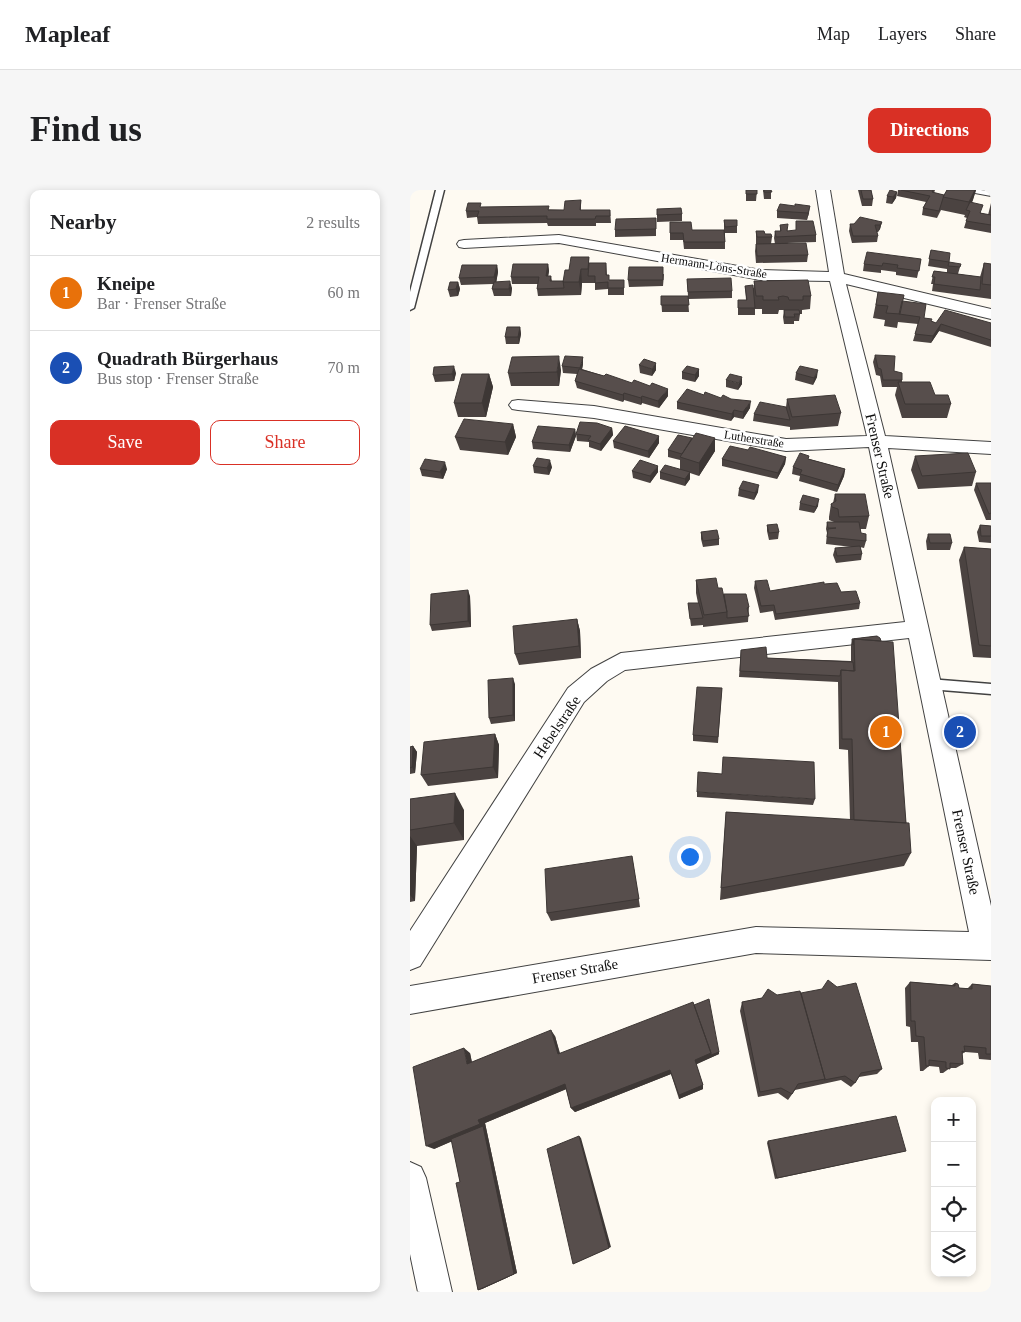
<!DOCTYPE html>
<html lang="en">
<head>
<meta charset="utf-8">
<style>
  :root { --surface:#fff; --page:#f6f6f6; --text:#202124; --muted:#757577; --line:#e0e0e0; --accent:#d93025 }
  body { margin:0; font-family:"Times New Roman",serif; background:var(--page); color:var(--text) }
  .controls { position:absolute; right:15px; bottom:15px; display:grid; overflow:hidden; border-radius:10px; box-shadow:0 2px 8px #0003 }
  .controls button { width:45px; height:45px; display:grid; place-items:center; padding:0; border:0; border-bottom:1px solid var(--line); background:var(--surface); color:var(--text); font:25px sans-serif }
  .you { position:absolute; left:279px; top:666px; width:18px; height:18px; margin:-12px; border:4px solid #fff; border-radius:50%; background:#1a73e8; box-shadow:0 0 0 8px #1a73e833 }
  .badge { display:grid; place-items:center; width:32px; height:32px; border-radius:50%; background:var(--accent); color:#fff; font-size:16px; font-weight:700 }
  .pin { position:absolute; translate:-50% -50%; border:2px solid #fff; box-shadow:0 1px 5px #0006 }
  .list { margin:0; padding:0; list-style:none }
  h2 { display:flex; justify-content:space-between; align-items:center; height:65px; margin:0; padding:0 20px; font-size:21px }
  h2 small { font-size:16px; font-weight:400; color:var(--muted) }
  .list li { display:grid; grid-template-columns:32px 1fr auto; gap:15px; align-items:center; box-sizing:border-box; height:75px; padding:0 20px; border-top:1px solid var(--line) }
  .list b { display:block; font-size:19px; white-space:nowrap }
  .list p { margin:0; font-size:16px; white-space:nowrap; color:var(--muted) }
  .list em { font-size:16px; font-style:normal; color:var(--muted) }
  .actions { display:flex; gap:10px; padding:15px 20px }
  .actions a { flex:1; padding:11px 0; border:1px solid var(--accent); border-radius:10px; text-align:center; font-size:18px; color:var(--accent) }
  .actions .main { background:var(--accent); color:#fff }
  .icon { flex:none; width:28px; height:28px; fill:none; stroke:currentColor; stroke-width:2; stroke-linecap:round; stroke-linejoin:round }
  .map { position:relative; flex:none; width:581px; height:1102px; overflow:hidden; border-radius:10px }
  header { display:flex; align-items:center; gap:30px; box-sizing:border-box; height:70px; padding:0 25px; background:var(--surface); border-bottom:1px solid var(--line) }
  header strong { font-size:24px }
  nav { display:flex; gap:28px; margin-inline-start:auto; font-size:18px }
  .intro { display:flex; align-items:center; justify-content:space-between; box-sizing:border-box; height:120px; padding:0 30px }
  h1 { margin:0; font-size:35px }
  .button { padding:12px 22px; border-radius:10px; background:var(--accent); color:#fff; font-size:18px; font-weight:700 }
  main { display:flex; gap:30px; padding:0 30px }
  aside { flex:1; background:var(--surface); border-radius:10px; box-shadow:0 2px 8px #0003 }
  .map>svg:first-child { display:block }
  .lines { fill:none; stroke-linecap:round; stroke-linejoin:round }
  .service-casing { stroke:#424242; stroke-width:3 }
  .minor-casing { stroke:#424242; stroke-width:2 }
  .service { fill:#fff; fill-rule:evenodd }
  .minor { fill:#fff; fill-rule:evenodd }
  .wall { fill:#4b4341 }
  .shaded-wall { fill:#3d3735 }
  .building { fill:#574e4c; stroke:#3d3735 }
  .labels { text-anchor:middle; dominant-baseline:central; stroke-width:5; stroke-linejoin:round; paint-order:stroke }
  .far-street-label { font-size:12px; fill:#0f0f0f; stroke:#fff }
  .street-label { font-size:15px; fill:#0f0f0f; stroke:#fff }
</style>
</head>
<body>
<header>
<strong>Mapleaf</strong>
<nav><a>Map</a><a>Layers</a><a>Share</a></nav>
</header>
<div class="intro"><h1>Find us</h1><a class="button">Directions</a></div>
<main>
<aside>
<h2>Nearby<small>2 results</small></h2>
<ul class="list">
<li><span class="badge" style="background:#e8710a">1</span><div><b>Kneipe</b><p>Bar · Frenser Straße</p></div><em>60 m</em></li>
<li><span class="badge" style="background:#1a4fb4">2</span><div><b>Quadrath Bürgerhaus</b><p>Bus stop · Frenser Straße</p></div><em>70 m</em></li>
</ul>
<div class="actions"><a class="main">Save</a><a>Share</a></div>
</aside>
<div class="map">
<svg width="581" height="1102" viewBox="0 0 581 1102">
  <rect width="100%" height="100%" fill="#fefaf2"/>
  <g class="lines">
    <g class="service-casing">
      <path id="service" d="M26,0H34L4,118L0,120V102Z
        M519,489L581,494V504L519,499L515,497L513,494L515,491Z"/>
    </g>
    <g class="minor-casing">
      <path id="minor" d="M406,0H420L434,84L581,119V129L436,94L475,246L581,252V264L478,258L581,716V770L346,763L0,824V796L346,737L559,742L499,448L215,480L197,491L174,512L10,776L0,780V741L158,498L181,479L211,463L495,432L459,257L376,261L184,228L108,220L102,219L99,215L102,211L108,210L184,216L376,249L457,246L420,91L351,90L149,53L54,58L49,57L47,54L49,51L54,50L149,45L351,80L419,82Z
        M563,0H581V6L565,3Z
        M0,972L11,977L16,988L42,1102H8L0,1064Z"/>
    </g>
    <use href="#service" class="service"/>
    <use href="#minor" class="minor"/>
  </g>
  <path class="wall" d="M336,0H347L346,11H336Z
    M353,0H361V9H354Z
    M448,0H461L463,9L462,16H452Z
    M488,0H525L524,3L534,5L537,0H566L562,12L571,23L578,25L581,13V43L554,38L557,28L554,27L555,25L531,20L527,28L512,25L513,18L516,12L487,6Z
    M487,2L486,8L482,14L476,13L477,6Z
    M171,10V20H200L201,33H186V36H138L137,33L68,34L67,27L57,28L56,21L72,17L154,20Z
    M385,16L399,23L397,30L367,28V21Z
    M247,19L272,24V31L247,32Z
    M246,28V46L205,47V40Z
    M314,30L327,36V43H315V59H274L273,50H260V32L282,40H314Z
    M386,31L406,45V52L377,53L398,65L397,72L346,73L345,61L346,54V41L355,44L362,47L361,54H365L364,48L365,41H370V35L378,41H386Z
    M472,32L470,39L468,42H467L468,46L467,52L442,53L439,41L440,34Z
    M521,60L539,72L550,77L548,84L537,83V79L518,76Z
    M179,67V73H196L197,85H199V90H214V105H198V99L185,100V93H172L171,105L128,106L127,99L128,94H102L101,87L138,74L139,81L138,86H141L142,91H153L159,80Z
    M511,69L507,88L486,85V82L471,80V83L453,81L454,74Z
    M574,73L581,74V109L522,101L523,94H521L524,81L570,87Z
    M87,75L88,82L86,92L102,98L101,106H84L82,99L83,94L51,95L49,88Z
    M254,84L253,96L219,97L218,90Z
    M277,89L322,101V108L278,109L279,122H252L251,106H278Z
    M344,91L401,106L400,119L392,120V124H390L389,131H384V134H374L373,127L374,120H377H369L368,124H352V119H345V125H328V110H336L335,96L344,98Z
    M48,92L50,99L48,106L40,107L38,100Z
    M468,102L492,111L514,128L526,133H581V157L529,141L521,153L503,151L508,134L488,132L487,138L474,136L475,130L463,128Z
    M110,137L111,144L109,154H96L95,147Z
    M465,165L484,181L492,190V192L525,205L541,214L537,228H492L485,205L487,197H472L470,186L466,185L463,172Z
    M173,174L172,179L258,206L249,218L232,213L231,215L214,210L213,212L167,198L165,191L167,184L153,183L152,176Z
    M229,175L246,180L242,186L230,183Z
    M289,179V186L285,192L272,189V182Z
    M151,180L149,196H101L98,183Z
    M46,183L44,191L25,192L23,185Z
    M386,183L407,187L403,195L385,190Z
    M79,184L83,197L76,227H48L44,213Z
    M316,190L332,194L328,200L316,197Z
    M294,205L340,218L333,229L324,227L321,231L267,219V212Z
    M377,209L431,223L428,236L380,240V237L343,231L344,224L376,217Z
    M103,234L106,247L98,265L50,260L45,247Z
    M202,238L203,245L191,261L179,257V252L167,251L166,244Z
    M165,239L166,246L160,262L123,259L122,252Z
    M249,246V253L239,268L204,258L203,251Z
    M282,248H305V261L289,286L280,283V289L275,296L250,289V282L270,279V270L258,267V260Z
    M338,260L376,267L375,274L367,289L312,276V269Z
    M505,266L566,282L562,296L508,299L501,280Z
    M399,269L435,279L434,286L427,302L389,291L390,286L382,284L383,277Z
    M123,276L142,277L139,285L124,283Z
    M10,279H37L33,289L12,286Z
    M222,281L248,282L240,293L223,288Z
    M566,293H581V330H576L564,300Z
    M329,299L348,302L344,310L328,306Z
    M425,304L459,326L456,339H450L451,343L456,351L454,358L450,357L452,364L451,370L426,373L423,365L425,358L442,357L416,354L417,343L416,339L417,332H424L419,330V327L421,314L423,313Z
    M390,313L408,316L404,323L389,320Z
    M357,335L369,342L368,349L359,350L357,341Z
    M570,335L581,336V353L569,352L567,342Z
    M291,342L309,349V355L293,357L291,349Z
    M518,344L542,353L540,360H517L516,351Z
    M554,357L581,359V468L563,467L549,370Z
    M286,390L339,417L338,432L293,437V435L281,436L278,413H288L286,403Z
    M345,391L360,401L414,394L450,413L449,419L365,430L363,421L350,423L344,398Z
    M60,406L61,437L22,441L20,435Z
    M167,429L170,441L171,468L109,475L105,464Z
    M467,446L501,663L494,676L310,710L316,622L440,630L438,560L429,559L428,492L329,487L331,460L357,468L441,471V455L442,449Z
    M105,494V531L81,534L79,528Z
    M312,498L308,553L283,551V545Z
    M85,544L89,555L88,588L18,596L11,585Z
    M3,556L7,562L5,583L0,584V557Z
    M287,602L405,609L403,615L287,607Z
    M0,609L54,620V650L7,656L5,711L0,712Z
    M222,666L230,717L141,731L137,723Z
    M500,792L542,795L545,793L549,798H558L562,794L581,796V870L569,869L568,863L555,862L552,864L553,874L546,878H540L533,883H530L529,877L519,876L513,881H510L508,852H501L500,837L496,836L495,798Z
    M391,803L472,879L467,884L449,887L445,893L441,897L431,890L385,900L378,910L368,903L348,907L330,821L332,812L367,805Z
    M145,846L150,863L309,862V864L286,874L293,895V899L269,909L261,884L165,922L161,918L156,899L75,933L107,1083L72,1099L68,1100L50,992L42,951L24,959L60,863L62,872Z
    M358,951L496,961L365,989L357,953Z"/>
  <path class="shaded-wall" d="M565,0H566L563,10L558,21L557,20L559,12Z
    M487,2L486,8L482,14L483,7Z
    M400,16L399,23L397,30L398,23Z
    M472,32L470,39L468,42L470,35Z
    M138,74L139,81L137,93L136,86Z
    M87,75L88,82L86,94L84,87Z
    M171,79L172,93L171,105L169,92Z
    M100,91L102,98L101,106L99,99Z
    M48,92L50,99L48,106L46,99Z
    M531,134L529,141L521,153L523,146Z
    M110,137L111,144L109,154L108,147Z
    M149,166L151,180L149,196L147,182Z
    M173,167V174L171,185L170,178Z
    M246,173V180L242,186V179Z
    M44,176L46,183L44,191L42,184Z
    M289,179V186L285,192V185Z
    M408,180L407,187L403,195L404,188Z
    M79,184L83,197L76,227L72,213Z
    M332,187V194L328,200L329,193Z
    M258,199V206L249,218L248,211Z
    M214,203V210L213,212V205Z
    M232,206V213L231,215V208Z
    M341,211L340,218L333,229V222Z
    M324,220V227L321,231L322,224Z
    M103,234L106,247L98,265L95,252Z
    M202,238L203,245L191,261L190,254Z
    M165,239L166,246L160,262L159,255Z
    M249,246V253L239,268L238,261Z
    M305,248V261L289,286V273Z
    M376,267L375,274L367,289L368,283Z
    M140,270L142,277L139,285L137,278Z
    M35,272L37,279L33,289L30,282Z
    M248,276V282L240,293V286Z
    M435,279L434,286L427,302L428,295Z
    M280,282V289L275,296V289Z
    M349,295L348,302L344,310L345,303Z
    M409,309L408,316L404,323L406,317Z
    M58,400L60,406L61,437L58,431Z
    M167,429L170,441L171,468L169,456Z
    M103,488L105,494V531L103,525Z
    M85,544L89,555L88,588L83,577Z
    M3,556L7,562L5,583L2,577Z
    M45,603L54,620V650L44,633Z
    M0,646L7,656L5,711L0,705Z
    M141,840L145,846L151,869L148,864Z
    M54,858L60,863L63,879L57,874Z
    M309,862V864L285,875V870L301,863Z
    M260,880L261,884L165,922L161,918Z
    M155,894L159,898L75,933L107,1083L72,1099L68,1100L73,938L24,959L16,956L68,930Z
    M293,895V899L269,909V905Z
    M169,946L171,948L201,1057L163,1074Z"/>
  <path class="building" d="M336,0H347V4H336Z
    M354,0H361L362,2H354Z
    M451,0H461L463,9H453Z
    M480,0L487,2L483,7L477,6Z
    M491,0H523L522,2L534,5L529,21L513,18L520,6Z
    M537,0H565L559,12L533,7Z
    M171,10L170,20H200V26H186L185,29H137V26L67,27L69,21H56L58,13H71L70,17L139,16L138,20H154L155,11Z
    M560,12L573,15L570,23L581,25V35L556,31L560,21L556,20Z
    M370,14L385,16V14L400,16L398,23L367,21Z
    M271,18L272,24L247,25V19Z
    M450,27L472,32L470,35H465L468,46H443L440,34H444Z
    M246,28V39L205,40L206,29Z
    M314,30H327V36L315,37Z
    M386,31H403L406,45L366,47L365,41H371L370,35L378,34L377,41L386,40Z
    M260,32H281L282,40H314L315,52H274L273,43H260Z
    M346,41H354L355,44H361L362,47H347Z
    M396,53L398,65L347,66L346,54Z
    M521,60L540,63L539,72L551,74L550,77L538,76L539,72L519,69Z
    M457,62L511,69L509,81L487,78L488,75L473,73L472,76L454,74Z
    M161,67H179L178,79H171L169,92H153L155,80H159Z
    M179,73H196V85H199V90H214V98H198V92L185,93V86H178Z
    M574,73L581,74V95L572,94Z
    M103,74H138L136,86H141L140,91H153L154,98L127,99L129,87H101Z
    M52,75H87L84,87L49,88Z
    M219,77H253V90H218Z
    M524,81L571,87L570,100L524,94L525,87H522Z
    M321,88L322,101L278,102L277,89Z
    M398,90L401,106H393V110H379L378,107L373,106L368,107L369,110H353V106H346L344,91Z
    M100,91L99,99H82L84,92Z
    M40,92H48L46,99L38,100Z
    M343,95L345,118H328V110H337L335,96Z
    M468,102L494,105L490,124L476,123L478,116L466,115Z
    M251,106H278L279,115H251Z
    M492,111L516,114L514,128L522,129L521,131L526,133L535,120L581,133V150L531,134L523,146L505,144L510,127L489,124Z
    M374,120H389L390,124H384L385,127H375Z
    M97,137H110L108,147H95Z
    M465,165L485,166L484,181L492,183V190H473L471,179L468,178Z
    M149,166L147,182L98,183L102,167Z
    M155,166L173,167L170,178L152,176Z
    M234,169L246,173L242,179L229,175Z
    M44,176L42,184L23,185L24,177Z
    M277,176L289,179L285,185L272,182Z
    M390,176L408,180L404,188L386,183Z
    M169,179L194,186L196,184L222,193L224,190L240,196L242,193L258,199L248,211L232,206L231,208L214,203L213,205L165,191Z
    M52,184H79L72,213H44Z
    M320,184L332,187L329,193L316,190Z
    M488,192H520L525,205H538L541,214H495Z
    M277,199L294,205L295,202L311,208L313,205L321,209L341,211L333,222L324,220L322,224L267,212Z
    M425,205L431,223L382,227L377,209Z
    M350,212L376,217L380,230L344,224Z
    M54,229L103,234L95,252L45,247Z
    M170,232L187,233L202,238L190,254L178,250L181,246L166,244Z
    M128,236L165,239L159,255L122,252Z
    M215,236L249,246L238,261L203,251Z
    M286,243L305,248L289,273L270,267Z
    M268,245L282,248L272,264L258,260Z
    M320,256L338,260L340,257L376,267L368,283L312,269Z
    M390,263L399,266L398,269L435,279L428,295L390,284L392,280L383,277Z
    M558,263L566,282L512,286L505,266Z
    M127,268L140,270L137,278L123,276Z
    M15,269L35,272L30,282L10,279Z
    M230,270L248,276L240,286L222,281Z
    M255,275L280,282L275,289L250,282Z
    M333,291L349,295L345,303L329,299Z
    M566,293H581V323L579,324Z
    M425,304H455L459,326L429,327L428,319L422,317L421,314L426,311Z
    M393,305L409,309L406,317L390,313Z
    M417,332H449L451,343L456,344V351L417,347L418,339L426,338H418Z
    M367,334L369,342L359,343L357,335Z
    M570,335L581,336V346H571Z
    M307,340L309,349L293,351L291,342Z
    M518,344H540L542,353H520Z
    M450,356L452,364L427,366L425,358Z
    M554,357L581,359V456L569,455Z
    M306,388L308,398H312L317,422L294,425L286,390Z
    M357,390L360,401L414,392V394L427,393L431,402L446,401L450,413L366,424L364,415L351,416L345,391Z
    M58,400V431L20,435L21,404Z
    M314,404H336L339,417L337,418L339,426L317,428V422Z
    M278,413H289L293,428L280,429Z
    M167,429L169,456L105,464L103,436Z
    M467,446L470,448L471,451L444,449L443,455L442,449Z
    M444,449L483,452L496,633L444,630L442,549H432L431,480L445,481Z
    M356,457L357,468L443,472L444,481L431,480L430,486L330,481L331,460Z
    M103,488V525L79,528L78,490Z
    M287,497L312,498L308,547L283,545Z
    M85,544L83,577L11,585L14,552Z
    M3,556L2,577L0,578V557Z
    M313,567L404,572L405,609L287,602L288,582L312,584Z
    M45,603L44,633L0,640V609Z
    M316,622L499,633L501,663L311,698Z
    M222,666L229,709L137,723L135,679Z
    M418,790L427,797L446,793L472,879L451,883L445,893L435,886L414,890L415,889L391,803L412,799Z
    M500,792L545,796V793L548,794L549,798L562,799V794L581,796V864H576V858L554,856L555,862L552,861L553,874L540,873V879L536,878V872L519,870V876H516L514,847L506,846L505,831H501Z
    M358,799L367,805L390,801L415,889L388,894L382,904L371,898L350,902L332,812L352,808Z
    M299,809L309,862L301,865V863L284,815Z
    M283,812L301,863L285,870L293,895L269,905L260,880L161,918L155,894L68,930L70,934L16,956L3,877L54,858L57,874L141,840L148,864Z
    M486,926L496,961L367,988L358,951Z
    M73,936L104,1084L68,1100L46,993L50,992L41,949Z
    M169,946L199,1058L163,1074L137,959Z"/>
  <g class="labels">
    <g class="far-street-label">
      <text transform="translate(304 76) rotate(9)">Hermann-Löns-Straße</text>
      <text transform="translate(344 249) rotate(9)">Lutherstraße</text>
    </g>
    <g class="street-label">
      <text transform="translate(470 266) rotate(77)">Frenser Straße</text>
      <text transform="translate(147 537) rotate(-56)">Hebelstraße</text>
      <text transform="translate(556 662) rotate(78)">Frenser Straße</text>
      <text transform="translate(165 781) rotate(-10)">Frenser Straße</text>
    </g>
  </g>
</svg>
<div class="controls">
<button>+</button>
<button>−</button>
<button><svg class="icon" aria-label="locate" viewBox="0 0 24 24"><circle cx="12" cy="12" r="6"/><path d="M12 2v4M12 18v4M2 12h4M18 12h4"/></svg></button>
<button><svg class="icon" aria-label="layers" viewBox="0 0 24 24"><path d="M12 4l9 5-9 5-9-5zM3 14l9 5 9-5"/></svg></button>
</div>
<div class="you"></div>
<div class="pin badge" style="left:476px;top:542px;background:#e8710a">1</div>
<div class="pin badge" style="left:550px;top:542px;background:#1a4fb4">2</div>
</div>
</main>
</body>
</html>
